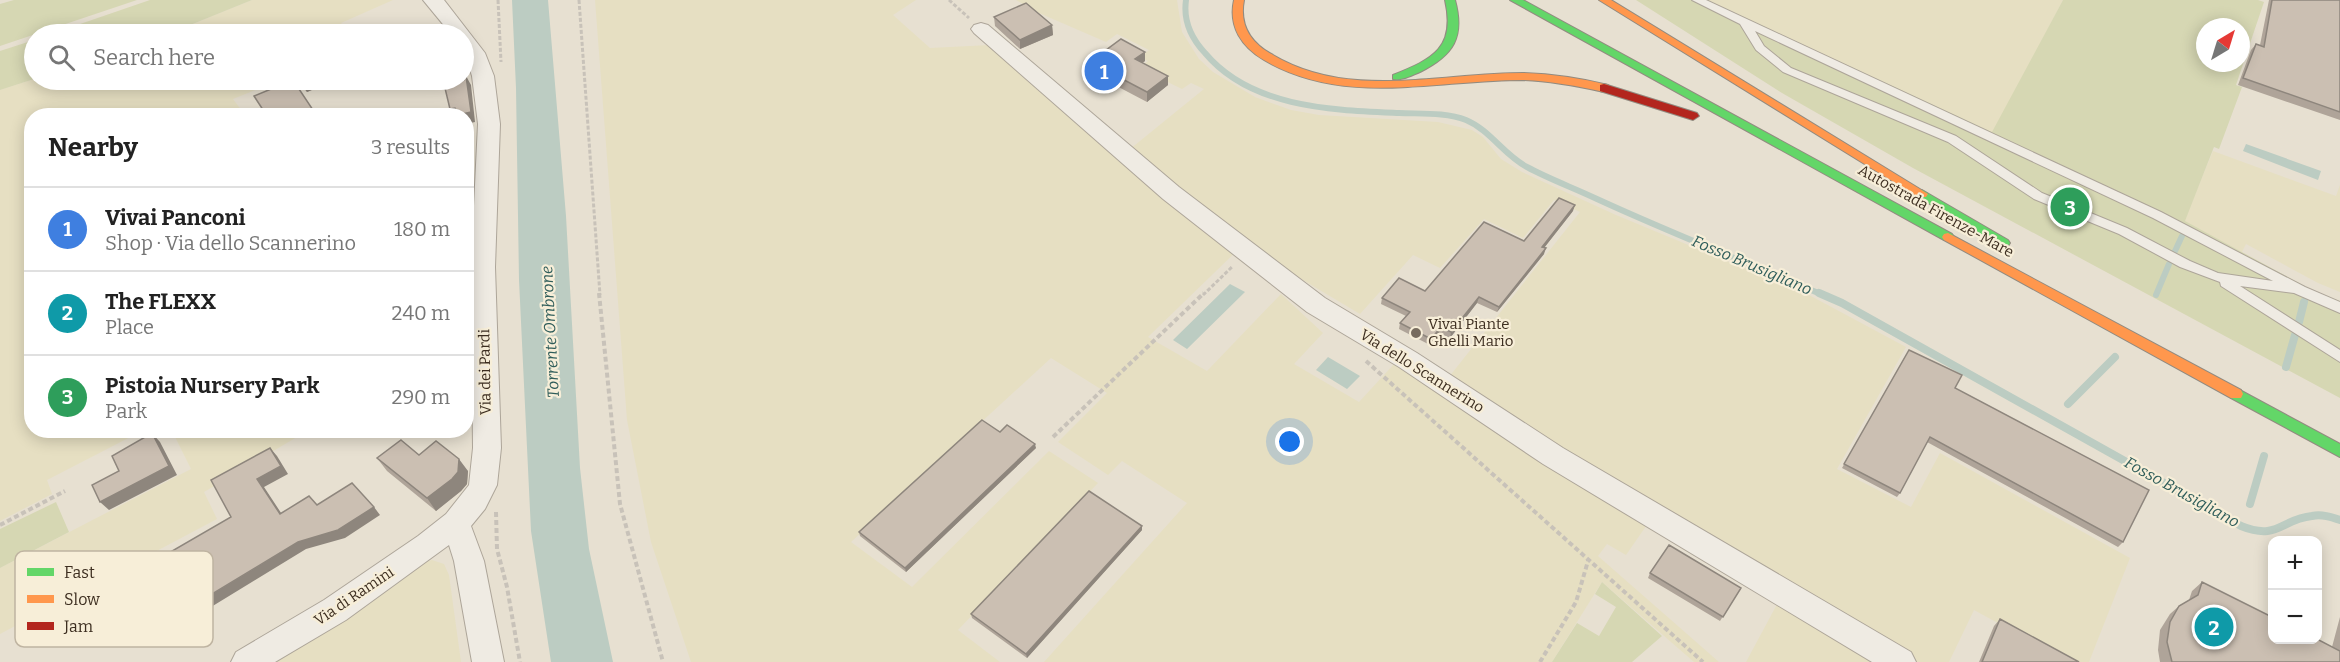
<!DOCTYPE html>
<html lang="en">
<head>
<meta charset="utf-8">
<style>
  :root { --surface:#fff; --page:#f6f6f6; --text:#222; --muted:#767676; --line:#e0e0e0; --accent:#786c5e }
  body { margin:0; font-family:Bitter,serif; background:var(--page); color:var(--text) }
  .controls { position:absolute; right:18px; bottom:18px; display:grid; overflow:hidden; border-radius:12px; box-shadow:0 3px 15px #0003 }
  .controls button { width:54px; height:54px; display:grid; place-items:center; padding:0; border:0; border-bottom:2px solid var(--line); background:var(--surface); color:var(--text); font:30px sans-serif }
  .compass { position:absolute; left:2196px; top:18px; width:54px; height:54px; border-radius:50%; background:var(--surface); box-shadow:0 3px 15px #0003; rotate:38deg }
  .you { position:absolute; left:1290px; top:442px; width:21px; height:21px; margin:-15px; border:4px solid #fff; border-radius:50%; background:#1a73e8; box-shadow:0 0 0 9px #1a73e833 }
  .badge { display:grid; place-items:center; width:39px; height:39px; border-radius:50%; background:var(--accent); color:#fff; font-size:20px; font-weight:700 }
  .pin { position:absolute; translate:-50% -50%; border:3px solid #fff; box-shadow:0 2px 6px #0006 }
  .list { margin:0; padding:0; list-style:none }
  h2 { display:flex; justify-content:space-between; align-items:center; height:78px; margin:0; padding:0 24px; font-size:26px }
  h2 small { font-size:20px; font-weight:400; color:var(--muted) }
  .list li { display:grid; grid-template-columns:39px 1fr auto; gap:18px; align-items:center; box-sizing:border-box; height:84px; padding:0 24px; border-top:2px solid var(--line) }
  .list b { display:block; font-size:22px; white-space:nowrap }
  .list p { margin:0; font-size:20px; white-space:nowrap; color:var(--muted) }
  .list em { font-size:20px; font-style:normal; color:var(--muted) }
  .icon { flex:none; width:33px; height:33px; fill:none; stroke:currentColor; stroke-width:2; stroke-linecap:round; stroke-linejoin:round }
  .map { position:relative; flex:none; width:2340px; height:662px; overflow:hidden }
  .search { position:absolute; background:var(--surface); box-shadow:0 3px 15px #0003; left:24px; top:24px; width:450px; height:66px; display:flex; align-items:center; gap:15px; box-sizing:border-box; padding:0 21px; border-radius:33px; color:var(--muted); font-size:22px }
  .panel { position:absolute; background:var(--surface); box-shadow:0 3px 15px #0003; left:24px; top:108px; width:450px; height:330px; border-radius:24px }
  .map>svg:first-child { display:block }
  .farmland { fill:#e6dfc2; fill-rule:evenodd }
  .green { fill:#d6d7b3; fill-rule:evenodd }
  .water { fill:#bcccc2 }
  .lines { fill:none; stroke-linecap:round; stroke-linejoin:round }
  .stream-far1 { stroke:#bcccc2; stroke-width:6 }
  .stream { stroke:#bcccc2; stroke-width:8 }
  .lane-casing { stroke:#ada599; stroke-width:2 }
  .street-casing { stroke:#ada599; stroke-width:2 }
  .fast-casing { stroke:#928b80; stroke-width:2 }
  .slow-casing { stroke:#928b80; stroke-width:2 }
  .jam-casing { stroke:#928b80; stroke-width:2 }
  .path-far1 { stroke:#c8c2b9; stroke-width:3; stroke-dasharray:4 2; stroke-linecap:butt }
  .path { stroke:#c8c2b9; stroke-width:4; stroke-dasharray:5 3; stroke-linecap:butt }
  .lane { fill:#efebe3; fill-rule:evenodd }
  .street { fill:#efebe3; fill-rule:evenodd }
  .fast { fill:#63d668; fill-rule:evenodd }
  .slow { fill:#ff974d; fill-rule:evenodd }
  .jam { fill:#b3261e; fill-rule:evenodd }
  .wall { fill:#afa499 }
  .shaded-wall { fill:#8e867d }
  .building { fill:#cbbfb2; stroke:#8e867d; stroke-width:1.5 }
  .poi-dot { fill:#786c5e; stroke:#f7eed8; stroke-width:2 }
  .labels { text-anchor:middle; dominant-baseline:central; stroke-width:4.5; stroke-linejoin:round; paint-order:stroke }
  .street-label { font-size:15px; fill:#3d2e20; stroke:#f7eed8 }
  .poi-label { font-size:15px; fill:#3d2e20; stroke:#f7eed8; text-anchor:start }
  .water-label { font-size:16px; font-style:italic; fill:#2f5d5a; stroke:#f7eed8 }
  .key { fill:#f7eed8; stroke:#bfb4a1; stroke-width:1.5 }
  .key-label { font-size:16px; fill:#3d2e20 }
</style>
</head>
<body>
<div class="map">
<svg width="2340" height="662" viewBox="0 0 2340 662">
  <rect width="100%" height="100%" fill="#e7e0d1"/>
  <path class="farmland" d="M252,0H393L341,23L351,34H168Z
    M595,0H916L893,15L930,48L990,45L1119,158L1204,89L1191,83L1182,89L1139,68L1148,61L1140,57L1149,50L1117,34L1106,42L1039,13L1016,0H1177L1182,32L1199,59L1213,72L1255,97L1291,110L1319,115L1438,122L1472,130L1483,137L1501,159L1522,172L1616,215L1809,295L1906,347L1837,469L1911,507L1940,453L2130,558L2089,662H2069L1974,610L1949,662H1746L1788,584L1658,509L1626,555L1607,544L1598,556L1719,662H1694L1602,582L1552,662H1044L1187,503L1122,461L1108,475L1058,442L1107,393L1051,358L851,542L912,587L1049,451L1098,483L958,630L1000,662H691L651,542L627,420ZM1554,200L1580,212L1437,392L1395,363L1359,402L1294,364L1323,333L1281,294L1207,371L1148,337L1246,242L1276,264L1360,314L1413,255L1440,268L1484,219L1523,238Z
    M1707,0H2063L1993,133Z
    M34,79L280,80L233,99L245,115L32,116V430L142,431L47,480L52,494L0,521V90Z
    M2213,151L2336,196L2340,185V292L2318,283L2246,244L2242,252L2184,221Z
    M172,431H307L204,492L217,519L0,634V568L191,469Z
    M432,560L444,564L449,575L461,662H268L425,562Z"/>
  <path class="green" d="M14,0H137L0,46V4Z
    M150,0H252L168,34H51Z
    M1636,0H1707L1992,132L2063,0H2258L2264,2L2236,85L2242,87L2219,149L2214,147L2185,221L2319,294L2340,301V398L1913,168L1782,93ZM2205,27H2241V63H2205Z
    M34,40V79L0,90V51Z
    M56,502L69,532L0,568V529Z
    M1602,582L1662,636L1632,662H1552L1577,623L1599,636L1616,607L1595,594Z"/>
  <path class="water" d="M512,0H548L566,216L580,468L589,549L613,662H551L531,531L519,280L516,88Z
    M2246,144L2321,171L2318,180L2243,151Z
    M1230,284L1245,292L1187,349L1173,340Z
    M1328,357L1360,376L1347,389L1316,370Z"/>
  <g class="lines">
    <path class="stream-far1" d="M1186,0C1183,21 1191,38 1205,53C1251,108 1332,110 1399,113C1420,114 1446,112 1466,120C1490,130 1504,155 1527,167C1549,179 1574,188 1597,199C1671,233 1747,263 1823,295
      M2175,251L2182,236
      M2156,295L2169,264"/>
    <path class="stream" d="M1819,293L1842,303L2241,526C2278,541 2281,519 2312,516C2322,514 2331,517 2340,520
      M2299,322L2304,302
      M2286,367L2295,335
      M2068,404L2115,357
      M2250,504L2264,456"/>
    <g class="lane-casing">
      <path id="lane" d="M1692,0H1706L2161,212L2305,287L2340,302V313L2294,293L2240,286L2340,350V362L2221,286L2220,282L2180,267L2119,234L2034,199L1948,142L1783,72L1756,50L1740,24ZM1755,31L2153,218L2273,281L2218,273L2190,261L2127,228L2042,193L1956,136L1791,68L1764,46Z"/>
    </g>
    <g class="street-casing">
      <path id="street" d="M423,0H444L485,53L494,76L500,124L495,267L501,448L497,485L485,509L471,526L484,561L504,662H472L454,561L449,545L346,620L275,662H231L236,652L324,600L418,536L446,514L469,485L473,448L471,267L478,124L472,76L464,51V34H451Z
        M981,23L988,25L1179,187L1325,298L1417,353L1563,448L1911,652L1916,662H1872L1543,464L1399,367L1307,312L1163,199L974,33L971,29L974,25Z"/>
    </g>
    <g class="fast-casing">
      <path id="fast" d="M1445,0H1455C1465,37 1454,55 1420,72C1412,75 1402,81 1393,79V75C1433,59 1456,48 1445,0Z
        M1510,0H1523L1952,234L1954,237L1952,240H1944Z
        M1922,190L2008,240L2010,243L2008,246H2000L1918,197L1916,194L1918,191Z
        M2236,388L2340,444V457L2231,398L2229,394L2231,390Z"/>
    </g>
    <g class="slow-casing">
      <path id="slow" d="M1234,0H1244C1239,26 1251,43 1273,55C1349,100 1439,73 1523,73C1551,74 1580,78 1608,85L1610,88L1604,92C1577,86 1550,81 1523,80C1435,80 1344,107 1264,60C1242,47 1228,27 1234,0Z
        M1599,0H1611L1928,194L1926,197H1918Z
        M1948,233L2241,390L2243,394L2241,398H2231L1944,240L1942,237L1944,234Z"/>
    </g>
    <g class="jam-casing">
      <path id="jam" d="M1604,84L1697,113L1699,116L1693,120L1600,91V85Z"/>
    </g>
    <path class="path-far1" d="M498,0L501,62
      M579,0L600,295
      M949,0L969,18
      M1203,295L1233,266"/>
    <path class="path" d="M599,293L620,504L663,662
      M1366,361L1703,662
      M1053,437L1204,293
      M496,512L497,549L507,587L520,662
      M0,525L65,491
      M1540,662L1576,602L1588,561"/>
    <use href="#lane" class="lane"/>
    <use href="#street" class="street"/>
    <use href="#fast" class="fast"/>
    <use href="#slow" class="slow"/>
    <use href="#jam" class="jam"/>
  </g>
  <path class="wall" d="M2269,0H2340V120L2238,85L2251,50L2256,44L2260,45Z
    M994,17L1052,25L1053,35L1020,49L995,26Z
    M1145,52V61L1142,63L1168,85L1147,102L1090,72V62Z
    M297,80H336L307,92Z
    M1573,211L1544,248V254L1497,312L1477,303L1450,338L1439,333L1430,345L1399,329L1400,323L1406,316L1381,304L1382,298L1425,291L1524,241Z
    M1906,355L1955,388L2123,542L2118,547L1927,442L1900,493L1897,497L1842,468Z
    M1000,432L1036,448L906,572L860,536L859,532Z
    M419,455L468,471L467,484L461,491L436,511L387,471L377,458Z
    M1142,526V530L1027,658L972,618L971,614Z
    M1650,573L1741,588L1720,621L1648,578Z
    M2202,582L2332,647L2340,617V662H2160L2158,650L2160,630L2170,614L2179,606L2189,600L2192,591Z
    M2000,619L2079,662H1979L1994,626Z"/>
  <path class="shaded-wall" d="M1052,25L1053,35L1020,49V40Z
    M1145,52V61L1135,68V59Z
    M466,76L471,85L475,122L466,124V116H453L450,109Z
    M1168,76V85L1147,102V92Z
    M299,80H336L307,92Z
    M1575,205L1573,211L1540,253L1542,247Z
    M1546,248L1544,254L1497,312L1499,307Z
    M1479,297L1477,303L1450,338L1451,332Z
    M1441,327L1439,333L1430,345L1431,339Z
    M466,360L470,365V400L466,402Z
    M152,433L160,442L177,475L109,510L100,502Z
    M1035,444L1036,448L906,572L905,568Z
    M270,448L277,456L288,474L264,487L287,522L280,514L257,479Z
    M459,459L468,471L467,484L461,491L436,511L427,498Z
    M374,507L380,515L345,538L306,549L198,615L189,608L298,542Z
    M1142,526V530L1027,658L1026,654Z"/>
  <path class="building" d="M2272,0H2340V112L2243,78L2256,44L2264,47Z
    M1026,3L1052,25L1020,40L994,17Z
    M368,30L373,34H357Z
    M1121,39L1145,52L1135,59L1168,76L1147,92L1090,62Z
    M466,76L471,112L458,115L455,108L450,109L444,84L456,80H464V77Z
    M293,80L317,116H267L254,96Z
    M1559,198L1575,205L1542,247L1546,248L1499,307L1479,297L1451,332L1441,327L1431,339L1400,323L1410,312L1382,298L1399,278L1425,291L1484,222L1524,241Z
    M1909,350L1962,375L1955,388L2149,490L2123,542L1930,437L1900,493L1844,464Z
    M982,420L1000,432L1007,425L1035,444L905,568L859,532Z
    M152,433L169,466L100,502L92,485L119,471L112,456Z
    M401,440L419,455L436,441L459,459L458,472L452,479L427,498L377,458Z
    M270,448L281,466L257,479L280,514L309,496L317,505L352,483L374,507L338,530L298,542L189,608L160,558L231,517L211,480Z
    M1089,491L1142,526L1026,654L971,614Z
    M1669,545L1741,588L1723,617L1650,573Z
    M2202,582L2272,617V639H2317L2340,651V662H2172L2167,642L2170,622L2179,606L2198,595Z
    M2000,619L2079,662H1982Z"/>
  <circle class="poi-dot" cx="1416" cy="333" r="6"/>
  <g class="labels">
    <g class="street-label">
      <text transform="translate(1936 211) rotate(29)">Autostrada Firenze-Mare</text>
      <text transform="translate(1422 371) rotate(32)">Via dello Scannerino</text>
      <text transform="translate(485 372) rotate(-91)">Via dei Pardi</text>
      <text transform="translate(354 596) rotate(-34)">Via di Ramini</text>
    </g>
    <g class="poi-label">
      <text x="1428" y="324">Vivai Piante<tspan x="1428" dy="17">Ghelli Mario</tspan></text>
    </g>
    <g class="water-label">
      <text transform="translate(1752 265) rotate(23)">Fosso Brusigliano</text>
      <text transform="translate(550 332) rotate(-93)">Torrente Ombrone</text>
      <text transform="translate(2182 492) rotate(29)">Fosso Brusigliano</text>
    </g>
  </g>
  <rect x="15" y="551" width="198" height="96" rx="9" class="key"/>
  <rect x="27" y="568" width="27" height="8" fill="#63d668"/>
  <rect x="27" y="595" width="27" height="8" fill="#ff974d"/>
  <rect x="27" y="622" width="27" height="8" fill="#b3261e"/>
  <g class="key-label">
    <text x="64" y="578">Fast</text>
    <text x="64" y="605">Slow</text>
    <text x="64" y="632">Jam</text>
  </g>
</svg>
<div class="controls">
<button>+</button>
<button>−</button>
</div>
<svg class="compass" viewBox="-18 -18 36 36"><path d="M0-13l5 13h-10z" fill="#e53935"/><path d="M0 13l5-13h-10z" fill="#767676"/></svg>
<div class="you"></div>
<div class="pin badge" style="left:1104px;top:71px;background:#3f7fe0">1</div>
<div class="pin badge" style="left:2214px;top:627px;background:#0f9aa8">2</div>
<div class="pin badge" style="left:2070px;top:207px;background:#2e9e5b">3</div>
<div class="search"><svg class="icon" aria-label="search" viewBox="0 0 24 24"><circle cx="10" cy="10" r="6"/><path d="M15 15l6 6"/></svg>Search here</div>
<section class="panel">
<h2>Nearby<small>3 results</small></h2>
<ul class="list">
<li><span class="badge" style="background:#3f7fe0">1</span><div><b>Vivai Panconi</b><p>Shop · Via dello Scannerino</p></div><em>180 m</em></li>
<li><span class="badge" style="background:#0f9aa8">2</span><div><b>The FLEXX</b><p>Place</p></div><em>240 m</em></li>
<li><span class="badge" style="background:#2e9e5b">3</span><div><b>Pistoia Nursery Park</b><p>Park</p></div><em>290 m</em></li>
</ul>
</section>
</div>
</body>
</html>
